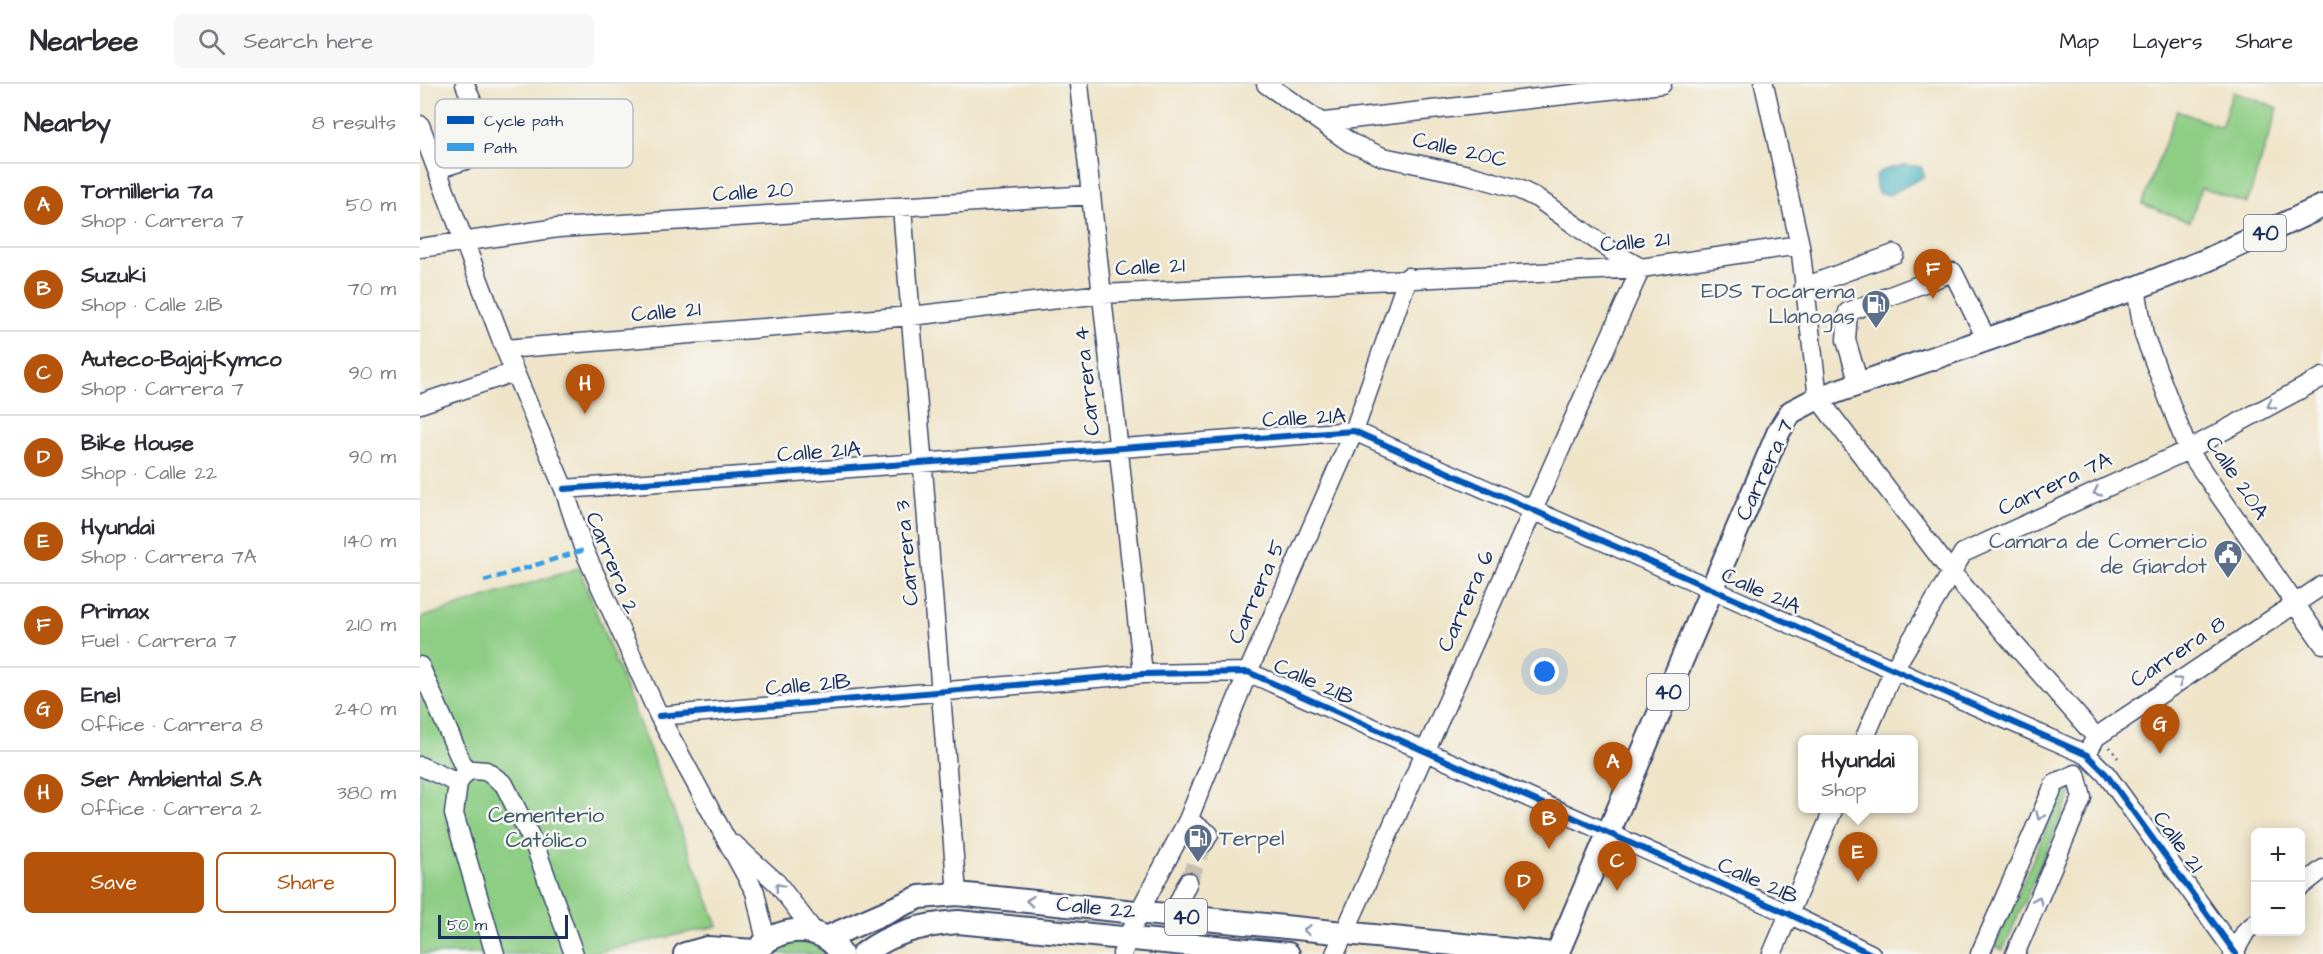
<!DOCTYPE html>
<html lang="en">
<head>
<meta charset="utf-8">
<style>
  :root { --surface:#fff; --page:#f7f7f7; --text:#2b2b33; --muted:#7c7c81; --line:#e1e1e2; --accent:#b45309 }
  body { margin:0; font-family:"Architects Daughter",sans-serif; background:var(--page); color:var(--text) }
  .controls { position:absolute; right:18px; bottom:18px; display:grid; overflow:hidden; border-radius:9px; box-shadow:0 3px 15px #0003 }
  .controls button { width:54px; height:54px; display:grid; place-items:center; padding:0; border:0; border-bottom:2px solid var(--line); background:var(--surface); color:var(--text); font:30px sans-serif }
  .scale { position:absolute; left:18px; bottom:15px; width:130px; box-sizing:border-box; padding-left:6px; border:3px solid #1b2f5e; border-top:0; font-size:16px; line-height:21px; white-space:nowrap; color:#1b2f5e; -webkit-text-stroke:4px #f6f6f2; paint-order:stroke }
  .you { position:absolute; left:1125px; top:588px; width:21px; height:21px; margin:-15px; border:4px solid #fff; border-radius:50%; background:#1a73e8; box-shadow:0 0 0 9px #1a73e833 }
  .badge { display:grid; place-items:center; width:39px; height:39px; border-radius:50%; background:var(--accent); color:#fff; font-size:20px; font-weight:700 }
  .pin { position:absolute; translate:-50% -50px; filter:drop-shadow(0 2px 3px #0008) }
  .pin::after { content:''; position:absolute; top:32px; width:21px; height:18px; background:inherit; clip-path:polygon(0 0,100% 0,50% 100%) }
  .popup { position:absolute; left:1378px; top:651px; width:120px; height:78px; box-sizing:border-box; display:grid; place-content:center; border-radius:9px; background:var(--surface); filter:drop-shadow(0 2px 4px #0005); font-size:20px; white-space:nowrap; color:var(--muted) }
  .popup b { font-size:22px; color:var(--text) }
  .popup::after { content:''; position:absolute; left:50%; top:100%; margin-left:-12px; border:12px solid transparent; border-top-color:var(--surface) }
  .list { margin:0; padding:0; list-style:none }
  h2 { display:flex; justify-content:space-between; align-items:center; height:78px; margin:0; padding:0 24px; font-size:26px }
  h2 small { font-size:20px; font-weight:400; color:var(--muted) }
  .list li { display:grid; grid-template-columns:39px 1fr auto; gap:18px; align-items:center; box-sizing:border-box; height:84px; padding:0 24px; border-top:2px solid var(--line) }
  .list b { display:block; font-size:22px; white-space:nowrap }
  .list p { margin:0; font-size:20px; white-space:nowrap; color:var(--muted) }
  .list em { font-size:20px; font-style:normal; color:var(--muted) }
  .actions { display:flex; gap:12px; padding:18px 24px }
  .actions a { flex:1; padding:14px 0; border:2px solid var(--accent); border-radius:9px; text-align:center; font-size:21px; color:var(--accent) }
  .actions .main { background:var(--accent); color:#fff }
  .icon { flex:none; width:33px; height:33px; fill:none; stroke:currentColor; stroke-width:2; stroke-linecap:round; stroke-linejoin:round }
  .map { position:relative; flex:none; width:1903px; height:870px; overflow:hidden }
  header { display:flex; align-items:center; gap:36px; box-sizing:border-box; height:84px; padding:0 30px; background:var(--surface); border-bottom:2px solid var(--line) }
  header strong { font-size:28px }
  nav { display:flex; gap:33px; margin-inline-start:auto; font-size:21px }
  .search { width:420px; height:54px; background:var(--page); display:flex; align-items:center; gap:15px; box-sizing:border-box; padding:0 21px; border-radius:9px; color:var(--muted); font-size:22px }
  main { display:flex }
  aside { flex:1; background:var(--surface) }
  .map>svg:first-child { display:block }
  .green { fill:#8dcd84; stroke:#547e71; stroke-width:1.5 }
  .water { fill:#42b1bd; stroke:#2e708e; stroke-width:1.5 }
  .lines { fill:none; stroke-linecap:round; stroke-linejoin:round }
  .minor-tunnel { stroke:#c5c0b3; stroke-width:18; stroke-dasharray:18 9; stroke-linecap:butt }
  .minor-casing { stroke:#3b4a6e; stroke-width:21 }
  .major-casing { stroke:#3b4a6e; stroke-width:26 }
  .path { stroke:#3b4a6e; stroke-width:3; stroke-dasharray:1.5 4.5; stroke-linecap:butt }
  .minor { stroke:#fff; stroke-width:18 }
  .major { stroke:#fff; stroke-width:22 }
  .quiet { stroke:#3b9de6; stroke-width:4.5; stroke-dasharray:9 4.5; stroke-linecap:butt }
  .cycleway-casing { stroke:#f6f6f2; stroke-width:10 }
  .cycleway { stroke:#0057b8; stroke-width:6 }
  .oneway { stroke:#8d97ae }
  .labels { text-anchor:middle; dominant-baseline:central; stroke-width:5; stroke-linejoin:round; paint-order:stroke }
  .shield { fill:#f6f6f2; stroke:#5d6b8a; stroke-width:1.5 }
  .shield-label { font-size:21px; font-weight:bold; fill:#1b2f5e }
  .street-label { font-size:22px; fill:#1b2f5e; stroke:#f6f6f2 }
  .service-label { font-size:22px; fill:#4e5e75; stroke:#f6f6f2; text-anchor:end }
  .park-label { font-size:22px; fill:#385668; stroke:#f6f6f2 }
  .key { fill:#f6f6f2; stroke:#b4bac6; stroke-width:1.5 }
  .key-label { font-size:16px; fill:#1b2f5e }
</style>
</head>
<body>
<header>
<strong>Nearbee</strong>
<div class="search"><svg class="icon" aria-label="search" viewBox="0 0 24 24"><circle cx="10" cy="10" r="6"/><path d="M15 15l6 6"/></svg>Search here</div>
<nav><a>Map</a><a>Layers</a><a>Share</a></nav>
</header>
<main>
<aside>
<h2>Nearby<small>8 results</small></h2>
<ul class="list">
<li><span class="badge">A</span><div><b>Tornilleria 7a</b><p>Shop · Carrera 7</p></div><em>50 m</em></li>
<li><span class="badge">B</span><div><b>Suzuki</b><p>Shop · Calle 21B</p></div><em>70 m</em></li>
<li><span class="badge">C</span><div><b>Auteco-Bajaj-Kymco</b><p>Shop · Carrera 7</p></div><em>90 m</em></li>
<li><span class="badge">D</span><div><b>Bike House</b><p>Shop · Calle 22</p></div><em>90 m</em></li>
<li><span class="badge">E</span><div><b>Hyundai</b><p>Shop · Carrera 7A</p></div><em>140 m</em></li>
<li><span class="badge">F</span><div><b>Primax</b><p>Fuel · Carrera 7</p></div><em>210 m</em></li>
<li><span class="badge">G</span><div><b>Enel</b><p>Office · Carrera 8</p></div><em>240 m</em></li>
<li><span class="badge">H</span><div><b>Ser Ambiental S.A</b><p>Office · Carrera 2</p></div><em>380 m</em></li>
</ul>
<div class="actions"><a class="main">Save</a><a>Share</a></div>
</aside>
<div class="map">
<svg width="1903" height="870" viewBox="0 0 1903 870">
  <rect width="100%" height="100%" fill="#f6f6f2"/>
  <filter id="ink" filterUnits="userSpaceOnUse"><feTurbulence type="fractalNoise" baseFrequency=".0167" numOctaves="2"/><feDisplacementMap in="SourceGraphic" scale="12" xChannelSelector="R" yChannelSelector="G"/><feConvolveMatrix kernelMatrix="1 2 1 2 8 2 1 2 1" color-interpolation-filters="sRGB"/></filter>
  <filter id="wash" filterUnits="userSpaceOnUse"><feTurbulence type="fractalNoise" baseFrequency=".008" numOctaves="4" result="noise"/><feDisplacementMap in="SourceGraphic" scale="24" xChannelSelector="R" yChannelSelector="G"/><feGaussianBlur stdDeviation="1.35" result="paint"/><feColorMatrix in="noise" values="0 0 0 0 0 0 0 0 0 0 0 0 0 0 0 0 0 1.4 0 .05"/><feComposite in="paint" operator="in"/></filter>
  <g filter="url(#wash)">
    <rect width="100%" height="100%" fill="#efe4c8"/>
    <path class="green" d="M1813,8L1858,24L1827,119L1781,104L1770,138L1722,120L1757,27L1801,43Z
      M159,484L298,842L169,870H0V534Z
      M1645,702L1653,706L1583,866L1575,862Z
      M387,857L409,870H348L367,858Z"/>
    <path class="water" d="M1485,81L1501,83L1505,92L1469,111L1458,109C1448,83 1468,86 1485,81Z"/>
  </g>
  <g filter="url(#ink)">
    <g class="lines">
      <path class="minor-tunnel" d="M768,798L784,759"/>
      <g class="minor-casing">
        <path id="minor" d="M45,0L72,68
          M659,0L723,590
          M846,0L931,59L963,73L1049,91L1098,105L1117,114L1193,168L1221,184L915,870
          M1344,0L1380,161L1398,314L1531,488L1676,653
          M905,38L1242,0
          M0,41L85,265L144,405L164,466L239,632L335,808L346,857
          M17,85L72,68L127,72
          M482,123L537,810
          M0,164L138,144L671,111
          M1384,203L1474,170
          M1716,204L1724,251L1768,366L1903,560
          M85,265L491,232L682,210L1221,184L1380,161
          M1439,300L1426,256L1428,228L1533,188L1567,256
          M0,320L94,288
          M144,405L934,347L1667,671L1686,690L1816,870
          M0,582L46,688
          M239,632L723,590L828,588L1369,830L1451,870
          M1444,656L1474,585L1543,469L1768,366L1903,293
          M1670,664L1676,653L1903,501
          M0,682L38,699
          M768,736L789,750L784,759
          M315,761L357,799L395,849
          M1880,803L1903,785
          M752,832L768,798
          M75,870L34,730L38,699L46,688L53,686L66,687L84,700L115,762L154,870
          M702,870L719,828L768,736L828,588L934,347L988,193
          M1352,870L1414,724
          M1560,870L1635,699L1656,690L1662,714L1595,870
          M1813,870L1826,847L1836,839"/>
      </g>
      <g class="major-casing">
        <path id="major" d="M406,854L500,813L537,810L1133,870
          M265,870L287,864L336,867
          M335,870C354,840 403,838 421,870
          M443,870C473,848 501,841 538,838L868,870
          M1137,870L1359,347L1371,328L1398,314L1716,204L1787,176L1903,122"/>
      </g>
      <path class="path" d="M1690,663L1700,677"/>
      <use href="#minor" class="minor"/>
      <use href="#major" class="major"/>
      <path class="quiet" d="M64,497L164,466"/>
      <g class="cycleway-casing">
        <path id="cycleway" d="M144,405L934,347L1667,671L1686,690L1816,870
          M239,632L723,590L828,588L1369,830L1451,870"/>
      </g>
      <use href="#cycleway" class="cycleway"/>
    </g>
    <defs><path id="oneway-chevron" d="M-2-3.5L2.5 0L-2 3.5" fill="none" stroke-width="1.6" stroke-linecap="round" stroke-linejoin="round" transform="scale(1.5)"/></defs>
    <g class="oneway">
      <use href="#oneway-chevron" transform="translate(1851 321) rotate(152)"/>
      <use href="#oneway-chevron" transform="translate(1677 408) rotate(155)"/>
      <use href="#oneway-chevron" transform="translate(1759 597) rotate(-34)"/>
      <use href="#oneway-chevron" transform="translate(1620 732) rotate(114)"/>
      <use href="#oneway-chevron" transform="translate(359 803) rotate(-130)"/>
      <use href="#oneway-chevron" transform="translate(1618 816) rotate(-67)"/>
      <use href="#oneway-chevron" transform="translate(610 817) rotate(-174)"/>
      <use href="#oneway-chevron" transform="translate(887 846) rotate(-174)"/>
    </g>
  </g>
  <defs>
    <g id="fuel-pin" transform="scale(1.5)"><path d="M0 17L-7.5 6A9.5 9.5 0 1 1 7.5 6Z" fill="#5c6f8a" stroke="#f6f6f2"/><path d="M-5.5-6h7V0h2V4h1.3V-2.5L3-4.5l.8-.8L6-3V5H2.5V1h-1V6h-7ZM-4.2-4.7v3.2H.2V-4.7Z" fill="#fff"/></g>
    <g id="civic-pin" transform="scale(1.5)"><path d="M0 17L-7.5 6A9.5 9.5 0 1 1 7.5 6Z" fill="#5c6f8a" stroke="#f6f6f2"/><path d="M-.6-6.5H3V-4.5H.6V-3L4-1V1h2V6H-6V1h2V-1L-.6-3ZM-1.2 2.5V6h2.4V2.5Z" fill="#fff"/></g>
  </defs>
  <g fill-rule="evenodd">
    <use href="#fuel-pin" x="1456" y="220"/>
    <use href="#civic-pin" x="1808" y="470"/>
    <use href="#fuel-pin" x="778" y="754"/>
  </g>
  <g class="labels">
    <g class="shield">
      <rect x="1824" y="131" width="42" height="36" rx="4.5"/>
      <rect x="1227" y="590" width="42" height="36" rx="4.5"/>
      <rect x="745" y="815" width="42" height="36" rx="4.5"/>
    </g>
    <g class="shield-label">
      <text x="1845" y="149">40</text>
      <text x="1248" y="608">40</text>
      <text x="766" y="833">40</text>
    </g>
    <g class="street-label">
      <text transform="translate(1040 66) rotate(13)">Calle 20C</text>
      <text transform="translate(333 108) rotate(-4)">Calle 20</text>
      <text transform="translate(1215 158) rotate(-5)">Calle 21</text>
      <text transform="translate(730 183) rotate(-3)">Calle 21</text>
      <text transform="translate(246 228) rotate(-5)">Calle 21</text>
      <text transform="translate(667 297) rotate(-96)">Carrera 4</text>
      <text transform="translate(884 334) rotate(-3)">Calle 21A</text>
      <text transform="translate(399 368) rotate(-4)">Calle 21A</text>
      <text transform="translate(1345 386) rotate(-65)">Carrera 7</text>
      <text transform="translate(1817 394) rotate(56)">Calle 20A</text>
      <text transform="translate(1635 400) rotate(-25)">Carrera 7A</text>
      <text transform="translate(487 469) rotate(-95)">Carrera 3</text>
      <text transform="translate(192 479) rotate(68)">Carrera 2</text>
      <text transform="translate(1341 507) rotate(24)">Calle 21A</text>
      <text transform="translate(837 508) rotate(-66)">Carrera 5</text>
      <text transform="translate(1046 517) rotate(-66)">Carrera 6</text>
      <text transform="translate(1758 568) rotate(-34)">Carrera 8</text>
      <text transform="translate(894 598) rotate(24)">Calle 21B</text>
      <text transform="translate(388 601) rotate(-5)">Calle 21B</text>
      <text transform="translate(1758 758) rotate(54)">Calle 21</text>
      <text transform="translate(1338 797) rotate(24)">Calle 21B</text>
      <text transform="translate(676 824) rotate(6)">Calle 22</text>
    </g>
    <g class="service-label">
      <text x="1435" y="207">EDS Tocarema<tspan x="1435" dy="25">Llanogas</tspan></text>
      <text x="1787" y="457">Camara de Comercio<tspan x="1787" dy="25">de Giardot</tspan></text>
      <text x="799" y="754" text-anchor="start">Terpel</text>
    </g>
    <g class="park-label">
      <text x="126" y="731">Cementerio<tspan x="126" dy="25">Católico</tspan></text>
    </g>
  </g>
  <rect x="15" y="15" width="198" height="69" rx="9" class="key"/>
  <rect x="27" y="32" width="27" height="8" fill="#0057b8"/>
  <rect x="27" y="59" width="27" height="8" fill="#3b9de6"/>
  <g class="key-label">
    <text x="64" y="42">Cycle path</text>
    <text x="64" y="69">Path</text>
  </g>
</svg>
<div class="controls">
<button>+</button>
<button>−</button>
</div>
<div class="scale">50 m</div>
<div class="you"></div>
<div class="pin badge" style="left:1193px;top:708px">A</div>
<div class="pin badge" style="left:1129px;top:765px">B</div>
<div class="pin badge" style="left:1197px;top:807px">C</div>
<div class="pin badge" style="left:1104px;top:827px">D</div>
<div class="pin badge" style="left:1438px;top:798px">E</div>
<div class="popup"><b>Hyundai</b>Shop</div>
<div class="pin badge" style="left:1513px;top:215px">F</div>
<div class="pin badge" style="left:1740px;top:670px">G</div>
<div class="pin badge" style="left:165px;top:330px">H</div>
</div>
</main>
</body>
</html>
